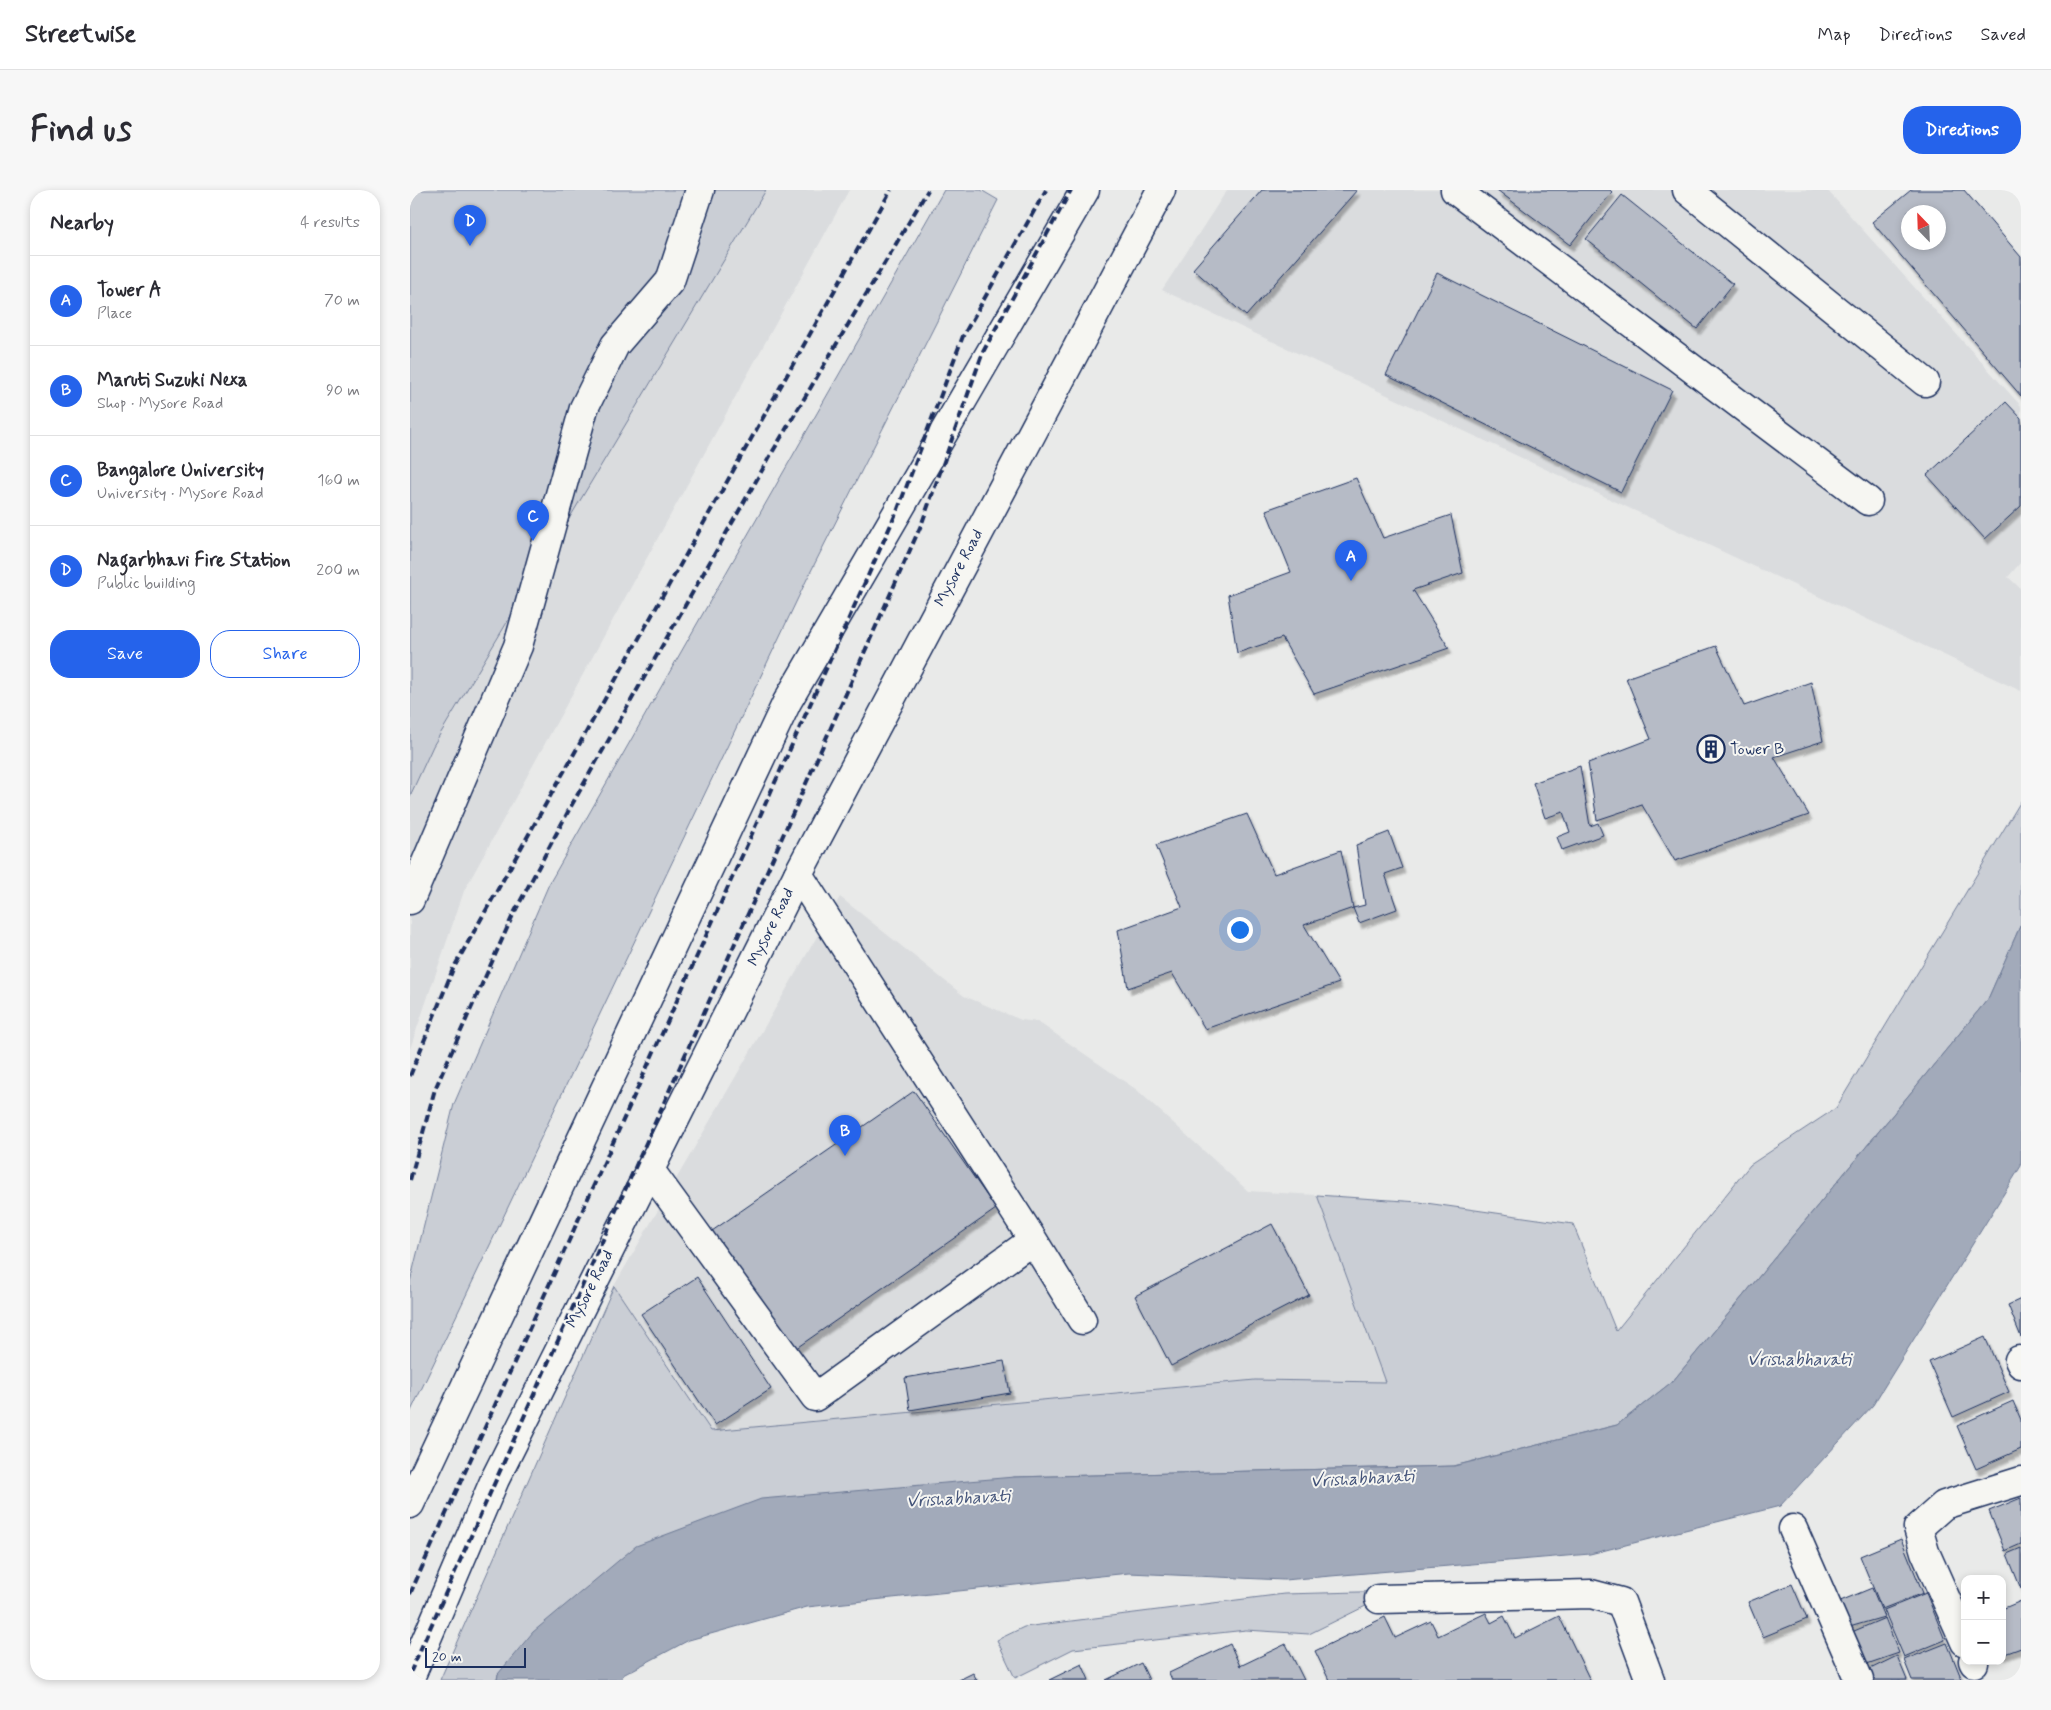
<!DOCTYPE html>
<html lang="en">
<head>
<meta charset="utf-8">
<style>
  :root { --surface:#fff; --page:#f7f7f7; --text:#2b2b33; --muted:#7c7c81; --line:#e1e1e2; --accent:#2563eb }
  body { margin:0; font-family:Mynerve,sans-serif; background:var(--page); color:var(--text) }
  .controls { position:absolute; right:15px; bottom:15px; display:grid; overflow:hidden; border-radius:10px; box-shadow:0 2px 8px #0003 }
  .controls button { width:45px; height:45px; display:grid; place-items:center; padding:0; border:0; border-bottom:1px solid var(--line); background:var(--surface); color:var(--text); font:25px sans-serif }
  .compass { position:absolute; left:1491px; top:15px; width:45px; height:45px; border-radius:50%; background:var(--surface); box-shadow:0 2px 8px #0003; rotate:337deg }
  .scale { position:absolute; left:15px; bottom:12px; width:101px; box-sizing:border-box; padding-left:5px; border:2px solid #1b2f5e; border-top:0; font-size:14px; line-height:18px; white-space:nowrap; color:#1b2f5e; -webkit-text-stroke:4px #f6f6f2; paint-order:stroke }
  .you { position:absolute; left:829px; top:739px; width:18px; height:18px; margin:-12px; border:4px solid #fff; border-radius:50%; background:#1a73e8; box-shadow:0 0 0 8px #1a73e833 }
  .badge { display:grid; place-items:center; width:32px; height:32px; border-radius:50%; background:var(--accent); color:#fff; font-size:16px; font-weight:700 }
  .pin { position:absolute; translate:-50% -41px; filter:drop-shadow(0 1px 2px #0008) }
  .pin::after { content:''; position:absolute; top:26px; width:18px; height:15px; background:inherit; clip-path:polygon(0 0,100% 0,50% 100%) }
  .list { margin:0; padding:0; list-style:none }
  h2 { display:flex; justify-content:space-between; align-items:center; height:65px; margin:0; padding:0 20px; font-size:21px }
  h2 small { font-size:16px; font-weight:400; color:var(--muted) }
  .list li { display:grid; grid-template-columns:32px 1fr auto; gap:15px; align-items:center; box-sizing:border-box; height:90px; padding:0 20px; border-top:1px solid var(--line) }
  .list b { display:block; font-size:19px; white-space:nowrap }
  .list p { margin:0; font-size:16px; white-space:nowrap; color:var(--muted) }
  .list em { font-size:16px; font-style:normal; color:var(--muted) }
  .actions { display:flex; gap:10px; padding:15px 20px }
  .actions a { flex:1; padding:11px 0; border:1px solid var(--accent); border-radius:20px; text-align:center; font-size:18px; color:var(--accent) }
  .actions .main { background:var(--accent); color:#fff }
  .map { position:relative; flex:none; width:1611px; height:1490px; overflow:hidden; border-radius:20px }
  header { display:flex; align-items:center; gap:30px; box-sizing:border-box; height:70px; padding:0 25px; background:var(--surface); border-bottom:1px solid var(--line) }
  header strong { font-size:24px }
  nav { display:flex; gap:28px; margin-inline-start:auto; font-size:18px }
  .intro { display:flex; align-items:center; justify-content:space-between; box-sizing:border-box; height:120px; padding:0 30px }
  h1 { margin:0; font-size:35px }
  .button { padding:12px 22px; border-radius:20px; background:var(--accent); color:#fff; font-size:18px; font-weight:700 }
  main { display:flex; gap:30px; padding:0 30px }
  aside { flex:1; background:var(--surface); border-radius:20px; box-shadow:0 2px 8px #0003 }
  .map>svg:first-child { display:block }
  .built { fill:#dadcde }
  .green { fill:#caced5; stroke:#727e9a }
  .water { fill:#a2aaba; stroke:#6c7995 }
  .building { fill:#b6bbc6; stroke:#1b2f5e; fill-rule:evenodd; filter:url(#shadow) }
  .lines { fill:none; stroke-linecap:round; stroke-linejoin:round }
  .minor-casing { stroke:#1b2f5e; stroke-width:31 }
  .highway-casing { stroke:#1b2f5e; stroke-width:31 }
  .minor { stroke:#f6f6f2; stroke-width:28 }
  .highway { stroke:#f6f6f2; stroke-width:28 }
  .rail { stroke:#1b2f5e; stroke-width:4; stroke-dasharray:8 4; stroke-linecap:butt }
  .labels { text-anchor:middle; dominant-baseline:central; stroke-width:4; stroke-linejoin:round; paint-order:stroke }
  .street-label { font-size:16px; fill:#1b2f5e; stroke:#f6f6f2 }
  .poi-label { font-size:16px; fill:#1b2f5e; stroke:#f6f6f2; text-anchor:start }
  .water-label { font-size:18px; font-style:italic; fill:#44547a; stroke:#f6f6f2 }
</style>
</head>
<body>
<header>
<strong>Streetwise</strong>
<nav><a>Map</a><a>Directions</a><a>Saved</a></nav>
</header>
<div class="intro"><h1>Find us</h1><a class="button">Directions</a></div>
<main>
<aside>
<h2>Nearby<small>4 results</small></h2>
<ul class="list">
<li><span class="badge">A</span><div><b>Tower A</b><p>Place</p></div><em>70 m</em></li>
<li><span class="badge">B</span><div><b>Maruti Suzuki Nexa</b><p>Shop · Mysore Road</p></div><em>90 m</em></li>
<li><span class="badge">C</span><div><b>Bangalore University</b><p>University · Mysore Road</p></div><em>160 m</em></li>
<li><span class="badge">D</span><div><b>Nagarbhavi Fire Station</b><p>Public building</p></div><em>200 m</em></li>
</ul>
<div class="actions"><a class="main">Save</a><a>Share</a></div>
</aside>
<div class="map">
<svg width="1611" height="1490" viewBox="0 0 1611 1490">
  <defs>
    <filter id="shadow"><feDropShadow dx="3" dy="5.5" stdDeviation="1" flood-color="#0004"/></filter>
  </defs>
  <rect width="100%" height="100%" fill="#e9eae9"/>
  <filter id="ink" filterUnits="userSpaceOnUse"><feTurbulence type="fractalNoise" baseFrequency=".02" numOctaves="2"/><feDisplacementMap in="SourceGraphic" scale="10" xChannelSelector="R" yChannelSelector="G"/><feConvolveMatrix kernelMatrix="1 2 1 2 8 2 1 2 1" color-interpolation-filters="sRGB"/></filter>
  <g filter="url(#ink)">
    <path class="built" d="M0,0H439L54,701L0,859Z
      M817,0H1417L1611,216V372L1598,387L1611,399V501L752,100Z
      M430,707L554,806L611,830L628,832L727,900L838,1001L907,1005L975,1192L845,1190L301,1241L204,1096Z"/>
    <path class="green" d="M0,0H356L23,556L0,606Z
      M534,0H571L588,10L397,389L0,1223V1092L44,914L139,694Z
      M1611,611V734L1578,809L1263,1191L1207,1235L1044,1276L604,1287L88,1484L87,1490H30L204,1096L301,1241L845,1190L975,1192L907,1005L1009,1012L1163,1034L1206,1141L1340,975L1426,918Z
      M986,1401L899,1444L836,1440L663,1459L605,1488L587,1450L614,1437L874,1404Z"/>
    <path class="water" d="M1611,734V976L1463,1215L1370,1316L1180,1364L874,1390L719,1383L397,1417L279,1450L213,1485L211,1490H87L88,1484L123,1442L226,1356L351,1309L604,1287L1044,1276L1207,1235L1263,1191L1578,809Z"/>
    <path class="building" d="M852,0H947L836,126L783,79Z
      M1087,0H1200L1202,2L1160,55Z
      M1501,0H1554L1611,67V206L1462,32ZM1498,22H1528V52H1498Z
      M1212,5L1323,94L1287,139L1176,49Z
      M1027,83L1262,200L1211,302L976,185Z
      M1596,212L1611,228V316L1575,349L1517,285Z
      M946,288L973,348L1041,325L1053,383L1003,400L1039,458L904,504L872,448L827,463L818,405L881,382L856,320Z
      M1306,456L1334,516L1401,492L1413,551L1364,567L1399,625L1265,671L1232,615L1187,630L1178,573L1241,549L1216,488Z
      M1170,576L1180,636L1188,633L1193,645L1152,660L1147,647L1160,642L1153,622L1135,628L1123,593Z
      M837,624L864,684L931,660L943,718L894,735L929,793L795,839L762,783L718,798L708,740L772,717L746,655Z
      M979,642L992,678L975,684L987,719L949,733L943,718L955,715L946,655Z
      M504,901L586,1019L385,1159L302,1041Z
      M862,1034L899,1105L761,1176L725,1106Z
      M287,1087L361,1199L305,1235L231,1124Z
      M1611,1109V1147L1598,1115Z
      M1575,1147L1599,1202L1543,1227L1519,1172Z
      M594,1171L600,1203L500,1220L495,1188Z
      M1603,1211L1611,1230V1259L1566,1279L1547,1236Z
      M1611,1308V1354L1595,1361L1579,1321Z
      M1491,1349L1513,1403L1472,1419L1450,1366Z
      M1611,1358V1399L1597,1364Z
      M1382,1394L1397,1429L1353,1447L1338,1412Z
      M1462,1398L1474,1427L1436,1438L1423,1414Z
      M1516,1403L1535,1450L1494,1467L1474,1420Z
      M1611,1411V1458L1592,1465V1419Z
      M1076,1423L1081,1433L1094,1426L1105,1448L1149,1426L1180,1490H919L905,1461L975,1427L985,1448L1021,1431L1028,1446Z
      M1475,1428L1489,1463L1451,1476L1437,1444Z
      M1537,1453L1552,1490H1502L1494,1470Z
      M820,1454L830,1476L876,1454L894,1490H762L759,1483Z
      M1487,1466L1497,1490H1458L1454,1482Z
      M731,1473L739,1490H696Z
      M672,1474L679,1490H639Z
      M563,1483L567,1490H549Z"/>
    <g class="lines">
      <g class="minor-casing">
        <path id="minor" d="M1045,0L1458,311
          M1277,0L1515,192
          M0,710L108,456L174,218L205,155L260,91L290,0
          M240,980L405,1207L623,1050L388,684
          M623,1050L672,1130
          M1609,1170L1611,1174
          M1383,1339L1449,1490
          M969,1409L1181,1404L1211,1412L1240,1490
          M1555,1452L1515,1362L1508,1338L1534,1315L1611,1291
          M1563,1471L1564,1473"/>
      </g>
      <g class="highway-casing">
        <path id="highway" d="M0,1314L377,512L675,0
          M0,1488L85,1289L388,684L751,0"/>
      </g>
      <use href="#minor" class="minor"/>
      <use href="#highway" class="highway"/>
      <path class="rail" d="M0,886L43,779L481,0
        M0,990L25,899L103,725L160,618L363,261L518,0
        M0,1404L488,319L553,146L636,0
        M0,1483L512,333L573,162L661,0"/>
    </g>
  </g>
  <defs>
    <g id="building-ring" transform="scale(1.4375)"><circle r="9.5" fill="#f6f6f2" stroke="#1b2f5e" stroke-width="1.5"/><path d="M-4-6H4V6H1V3H-1V6H-4ZM-2.5-4.3h1.7v1.8h-1.7ZM.8-4.3h1.7v1.8H.8ZM-2.5-1h1.7V.8h-1.7ZM.8-1h1.7V.8H.8Z" fill="#1b2f5e"/></g>
  </defs>
  <g fill-rule="evenodd">
    <use href="#building-ring" x="1301" y="559"/>
  </g>
  <g class="labels">
    <g class="street-label">
      <text transform="translate(549 378) rotate(-62)">Mysore Road</text>
      <text transform="translate(361 737) rotate(-64)">Mysore Road</text>
      <text transform="translate(180 1099) rotate(-63)">Mysore Road</text>
    </g>
    <g class="poi-label">
      <text x="1320" y="559">Tower B</text>
    </g>
    <g class="water-label">
      <text x="1389" y="1170">Vrishabhavati</text>
      <text transform="translate(952 1289) rotate(-3)">Vrishabhavati</text>
      <text transform="translate(548 1309) rotate(-3)">Vrishabhavati</text>
    </g>
  </g>
</svg>
<div class="controls">
<button>+</button>
<button>−</button>
</div>
<svg class="compass" viewBox="-18 -18 36 36"><path d="M0-13l5 13h-10z" fill="#e53935"/><path d="M0 13l5-13h-10z" fill="#7c7c81"/></svg>
<div class="scale">20 m</div>
<div class="you"></div>
<div class="pin badge" style="left:941px;top:391px">A</div>
<div class="pin badge" style="left:435px;top:966px">B</div>
<div class="pin badge" style="left:123px;top:351px">C</div>
<div class="pin badge" style="left:60px;top:56px">D</div>
</div>
</main>
</body>
</html>
